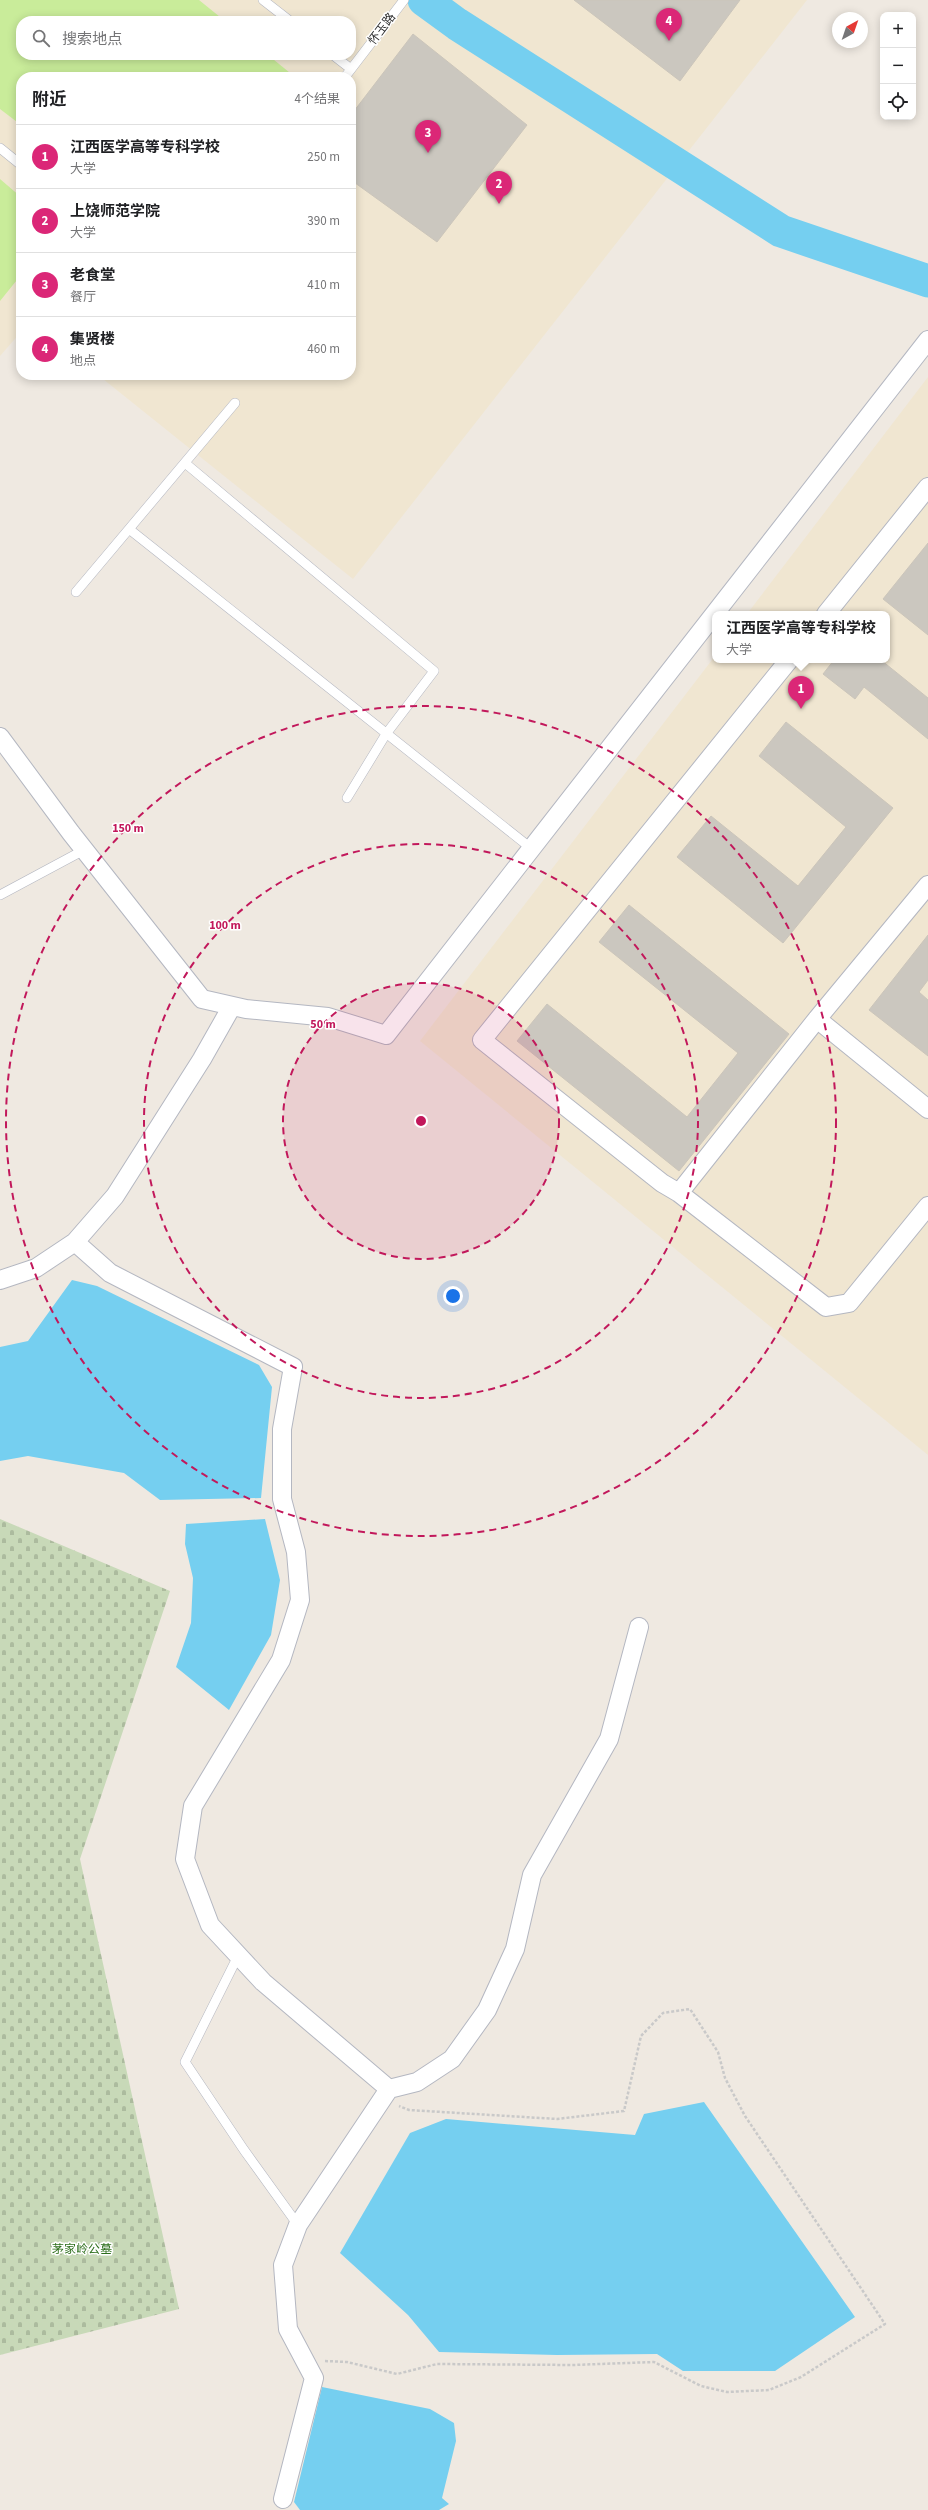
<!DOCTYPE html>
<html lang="zh">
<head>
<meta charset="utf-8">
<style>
  :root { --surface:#fff; --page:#f2f2f2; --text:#202124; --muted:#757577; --line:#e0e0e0; --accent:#db2777 }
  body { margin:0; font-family:"Source Sans 3","Noto Sans SC",sans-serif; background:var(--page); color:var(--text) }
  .controls { position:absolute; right:12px; top:12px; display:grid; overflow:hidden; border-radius:8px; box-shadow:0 2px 10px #0003 }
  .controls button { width:36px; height:36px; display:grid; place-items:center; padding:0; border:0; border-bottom:1px solid var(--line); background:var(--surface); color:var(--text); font:20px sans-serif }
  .compass { position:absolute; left:832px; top:12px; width:36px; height:36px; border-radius:50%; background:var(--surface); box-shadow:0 2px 10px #0003; rotate:40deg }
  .you { position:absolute; left:453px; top:1296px; width:14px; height:14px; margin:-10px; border:3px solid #fff; border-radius:50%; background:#1a73e8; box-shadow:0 0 0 6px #1a73e833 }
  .badge { display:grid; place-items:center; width:26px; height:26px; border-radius:50%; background:var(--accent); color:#fff; font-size:13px; font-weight:700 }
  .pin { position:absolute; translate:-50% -33px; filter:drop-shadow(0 1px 2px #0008) }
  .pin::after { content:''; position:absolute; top:21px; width:14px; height:12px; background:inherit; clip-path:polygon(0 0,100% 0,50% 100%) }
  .popup { position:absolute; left:712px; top:611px; width:178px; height:52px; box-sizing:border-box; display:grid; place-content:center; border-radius:8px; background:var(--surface); filter:drop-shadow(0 1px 3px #0005); font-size:13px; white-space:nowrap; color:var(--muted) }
  .popup b { font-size:15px; color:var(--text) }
  .popup::after { content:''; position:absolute; left:50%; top:100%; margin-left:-8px; border:8px solid transparent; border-top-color:var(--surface) }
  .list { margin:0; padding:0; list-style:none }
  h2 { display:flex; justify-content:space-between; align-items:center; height:52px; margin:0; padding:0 16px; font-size:17px }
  h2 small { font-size:13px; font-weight:400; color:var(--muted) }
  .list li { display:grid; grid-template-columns:26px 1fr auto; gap:12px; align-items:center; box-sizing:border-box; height:64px; padding:0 16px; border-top:1px solid var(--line) }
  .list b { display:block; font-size:15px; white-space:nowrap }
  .list p { margin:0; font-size:13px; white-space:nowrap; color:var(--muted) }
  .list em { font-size:13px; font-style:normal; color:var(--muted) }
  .icon { flex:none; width:22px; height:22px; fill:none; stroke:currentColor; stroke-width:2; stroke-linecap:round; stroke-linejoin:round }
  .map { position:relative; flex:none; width:928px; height:2510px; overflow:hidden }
  .search { position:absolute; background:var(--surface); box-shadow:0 2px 10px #0003; left:16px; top:16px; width:340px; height:44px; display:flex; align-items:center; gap:10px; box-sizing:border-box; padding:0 14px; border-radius:16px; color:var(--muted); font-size:15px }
  .panel { position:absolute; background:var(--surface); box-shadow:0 2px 10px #0003; left:16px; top:72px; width:340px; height:308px; border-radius:16px }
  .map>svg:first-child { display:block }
  .education { fill:#f0e6d1; fill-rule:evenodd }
  .cemetery { fill:url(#cemetery-stones) }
  .pitch { fill:#c9ec9a }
  .water { fill:#75cff0 }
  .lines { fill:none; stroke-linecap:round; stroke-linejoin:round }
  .river { stroke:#75cff0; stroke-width:33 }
  .building { fill:#cbc7bf; stroke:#cbc5ba }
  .service-casing { stroke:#b4b7c1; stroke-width:10 }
  .minor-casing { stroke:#b4b7c1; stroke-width:20 }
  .path { stroke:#c9c9c9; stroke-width:2.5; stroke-dasharray:3 2; stroke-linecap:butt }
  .service { stroke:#fff; stroke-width:9 }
  .minor { stroke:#fff; stroke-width:18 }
  .ring { fill:none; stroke:#c2185b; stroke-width:2; stroke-dasharray:7 5 }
  .labels { text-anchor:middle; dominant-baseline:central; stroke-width:3; stroke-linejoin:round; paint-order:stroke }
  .street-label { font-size:12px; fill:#2e2e2e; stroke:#fff }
  .park-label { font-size:12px; fill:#2c6e1b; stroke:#fff }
  .centre { fill:#c2185b; stroke:#fff; stroke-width:2 }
  .ring-label { font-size:12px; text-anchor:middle; font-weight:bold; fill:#c2185b; stroke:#fff; stroke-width:3; stroke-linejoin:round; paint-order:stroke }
</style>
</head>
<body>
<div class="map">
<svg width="928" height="2510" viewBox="0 0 928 2510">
  <defs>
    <pattern id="cemetery-stones" width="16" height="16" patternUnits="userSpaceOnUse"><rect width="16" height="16" fill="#c8d9b8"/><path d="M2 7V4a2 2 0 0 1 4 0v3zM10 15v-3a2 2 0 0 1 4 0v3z" fill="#acbb9e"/></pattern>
  </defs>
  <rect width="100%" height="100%" fill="#efe9e1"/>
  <path class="education" d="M0,0H807L353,579L98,375H351V77H21V332L0,356ZM21,21H351V55H21Z
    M928,377V1455L420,1041L715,656V660H887V614H747Z"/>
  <path class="cemetery" d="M0,1519L170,1591L80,1859L179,2309L0,2355Z"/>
  <path class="pitch" d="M0,0H199L225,21H21V55H268L295,77H21V125L0,109Z
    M0,179L21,197V275L0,301Z"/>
  <path class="water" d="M72,1280L97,1286L259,1365L272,1387L261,1498L160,1500L124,1473L28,1456L0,1461V1347L28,1341Z
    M265,1519L280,1580L271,1635L229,1710L176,1667L191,1623L193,1578L185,1544L186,1524Z
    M704,2102L855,2317L775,2371H683L657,2354L557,2355L439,2352L408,2315L340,2253L410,2133L446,2119L635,2135L644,2114Z
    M322,2387L430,2409L454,2423L456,2441L442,2498L449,2504L439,2510H300L294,2502Z"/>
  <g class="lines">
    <path class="river" d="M424,0L457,24L781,231L928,281"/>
  </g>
  <path class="building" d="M574,0H740L680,81Z
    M413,34L527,125L437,242L351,180V115Z
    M928,543V635L883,599Z
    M834,660H881L928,698V739L864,687L855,699L823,674Z
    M786,722L893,808L783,943L677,857L711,816L798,886L846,827L759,756Z
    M629,905L789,1034L679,1171L517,1041L547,1004L687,1117L738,1053L599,942Z
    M928,935V980L919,992L928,1000V1056L869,1010Z"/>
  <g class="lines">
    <g class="service-casing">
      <path id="service" d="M263,0L290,21
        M333,55L351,69
        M345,77L404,0
        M0,148L21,165
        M185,463L434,671L386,734L347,798
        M129,529L532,849
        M76,592L235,403
        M0,895L84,850
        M238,1956L185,2062L244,2150L298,2225"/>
    </g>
    <g class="minor-casing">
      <path id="minor" d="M826,614L928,487
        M789,660L482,1040L662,1183L679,1193L826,1307L849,1303L928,1206
        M0,737L71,833L202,999L246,1009L328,1017L386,1035L928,340
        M817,1019L928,1109
        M679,1193L817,1019L928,885
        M75,1242L110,1273L293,1367L282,1429V1499L296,1552L300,1600L281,1660L193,1806L185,1859L210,1925L263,1982L389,2089L298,2225L283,2265L288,2329L314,2378L283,2499
        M0,1280L36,1268L75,1242L115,1196L202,1059L232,1006
        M389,2089L417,2082L452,2059L487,2010L515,1949L532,1875L609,1739L639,1627"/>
    </g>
    <path class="path" d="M325,2361L347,2362L397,2374L437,2364L573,2365L654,2362L701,2386L727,2392L769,2390L801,2377L885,2324L745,2116L725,2078L718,2052L690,2009L663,2013L641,2036L624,2111L557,2119L409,2110L399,2106"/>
    <use href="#service" class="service"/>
    <use href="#minor" class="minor"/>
  </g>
  <circle cx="421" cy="1121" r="138" fill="#c2185b" fill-opacity=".12"/>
  <g class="ring">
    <circle cx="421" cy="1121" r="138"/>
    <circle cx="421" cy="1121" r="277"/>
    <circle cx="421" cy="1121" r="415"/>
  </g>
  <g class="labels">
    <g class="street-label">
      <text transform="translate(382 29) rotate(-53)">怀玉路</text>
    </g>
    <g class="park-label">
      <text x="82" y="2249">茅家岭公墓</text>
    </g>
  </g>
  <circle cx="421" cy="1121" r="6" class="centre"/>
  <g class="ring-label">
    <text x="128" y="832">150 m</text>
    <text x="225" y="929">100 m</text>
    <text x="323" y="1028">50 m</text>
  </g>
</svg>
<div class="controls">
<button>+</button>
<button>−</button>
<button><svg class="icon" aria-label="locate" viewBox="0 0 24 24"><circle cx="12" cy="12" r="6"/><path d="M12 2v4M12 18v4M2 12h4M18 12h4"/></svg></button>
</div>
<svg class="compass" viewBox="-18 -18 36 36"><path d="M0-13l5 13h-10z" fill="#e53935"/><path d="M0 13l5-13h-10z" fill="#757577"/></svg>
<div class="you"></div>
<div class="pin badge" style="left:801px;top:709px">1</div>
<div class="popup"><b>江西医学高等专科学校</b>大学</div>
<div class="pin badge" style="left:499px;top:204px">2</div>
<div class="pin badge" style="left:428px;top:153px">3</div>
<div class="pin badge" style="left:669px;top:41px">4</div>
<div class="search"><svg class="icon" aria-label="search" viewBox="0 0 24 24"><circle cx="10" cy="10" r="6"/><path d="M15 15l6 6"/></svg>搜索地点</div>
<section class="panel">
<h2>附近<small>4个结果</small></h2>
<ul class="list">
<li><span class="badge">1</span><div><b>江西医学高等专科学校</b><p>大学</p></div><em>250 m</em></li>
<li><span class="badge">2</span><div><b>上饶师范学院</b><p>大学</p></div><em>390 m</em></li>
<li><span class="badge">3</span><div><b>老食堂</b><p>餐厅</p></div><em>410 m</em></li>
<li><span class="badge">4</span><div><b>集贤楼</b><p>地点</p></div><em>460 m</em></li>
</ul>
</section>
</div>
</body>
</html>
